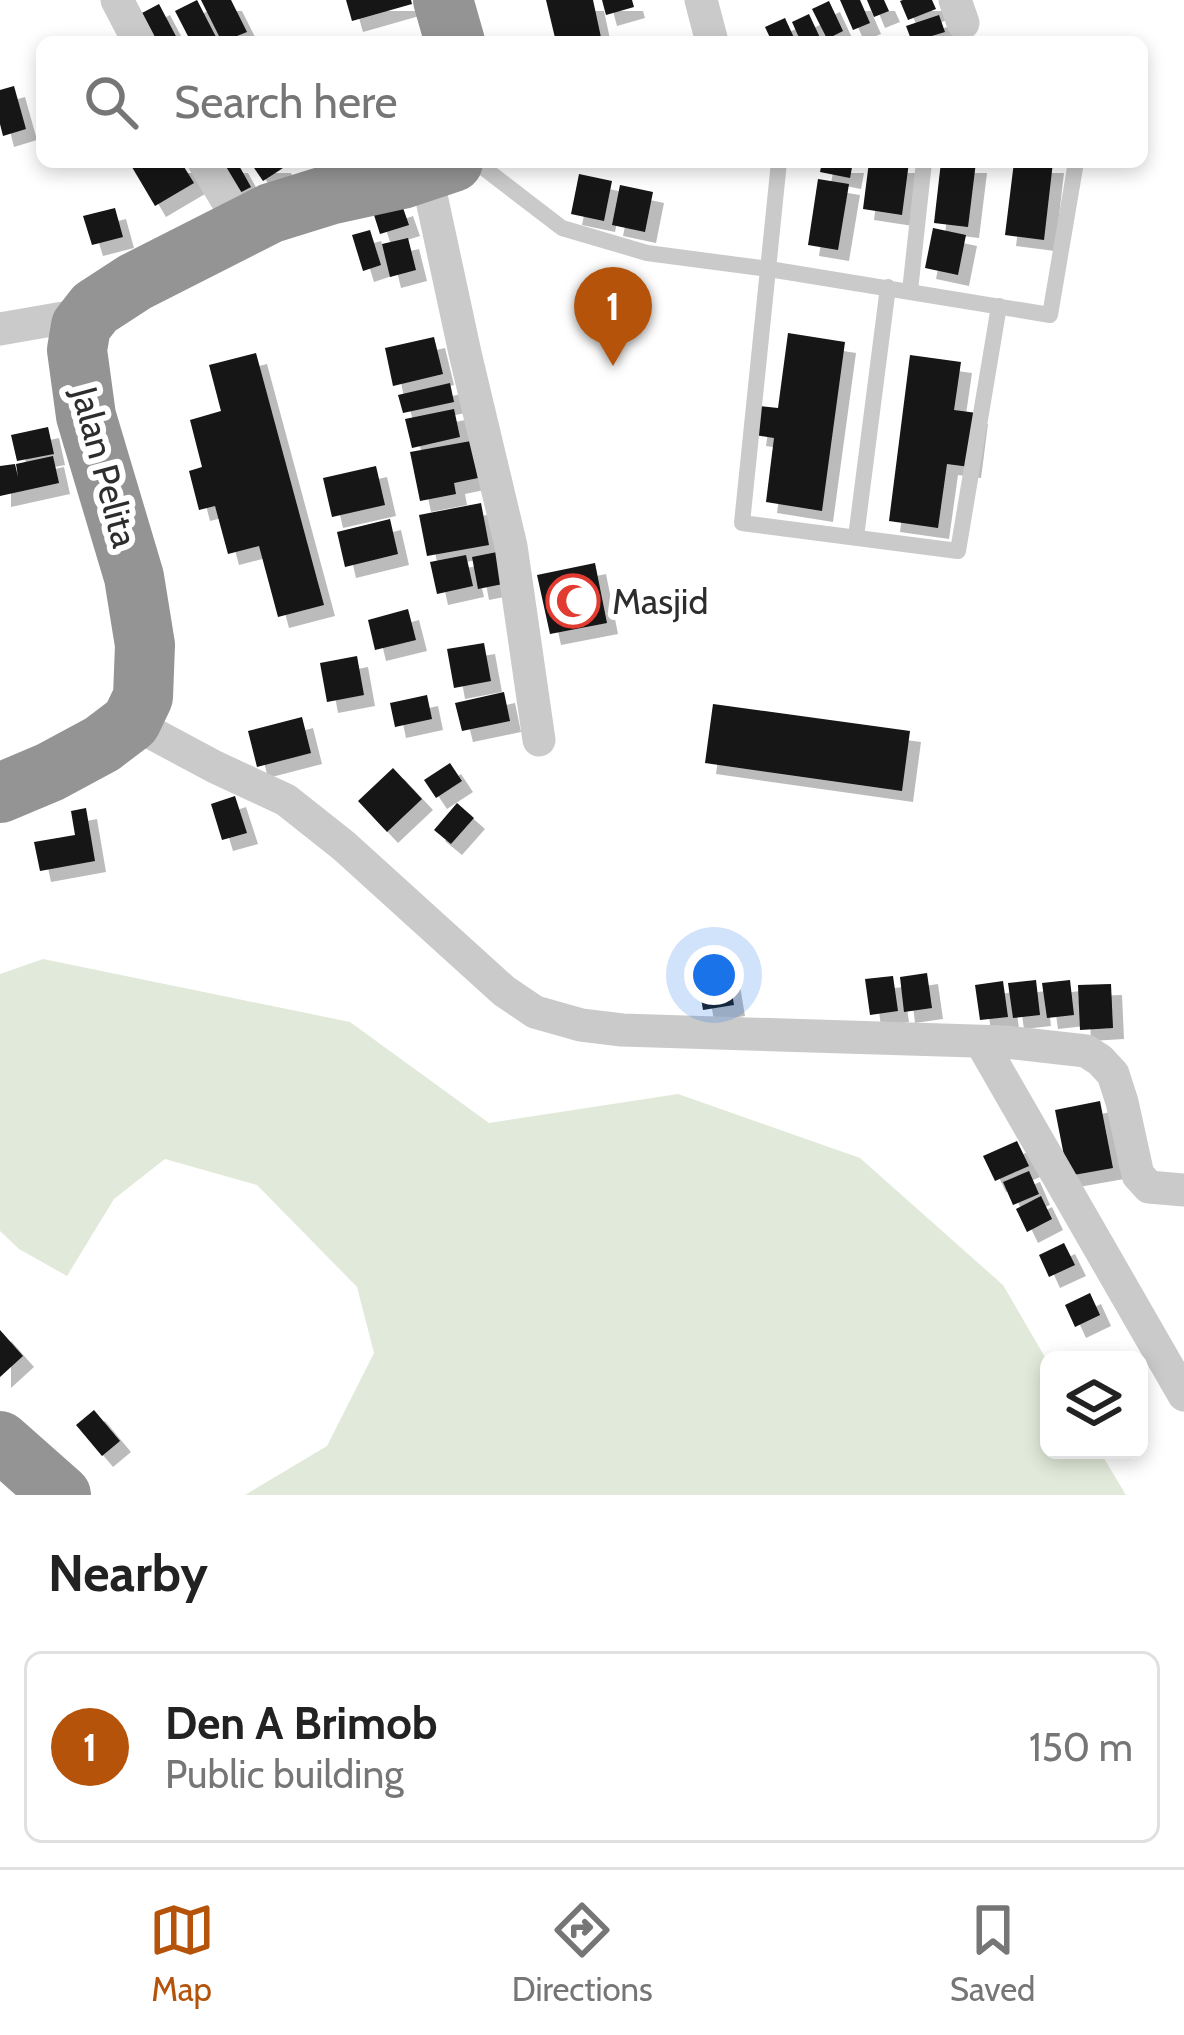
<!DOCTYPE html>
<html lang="en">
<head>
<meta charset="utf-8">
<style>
  :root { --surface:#fff; --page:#f6f6f6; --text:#222; --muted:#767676; --line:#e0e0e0; --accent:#b45309 }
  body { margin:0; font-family:Cabin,sans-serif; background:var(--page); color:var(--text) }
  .controls { position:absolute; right:36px; bottom:36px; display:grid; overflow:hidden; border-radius:18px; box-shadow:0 6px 18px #0003 }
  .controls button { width:108px; height:108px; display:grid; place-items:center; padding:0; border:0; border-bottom:3px solid var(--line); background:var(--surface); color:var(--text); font:60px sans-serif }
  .you { position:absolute; left:714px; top:975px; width:42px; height:42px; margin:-30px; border:9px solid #fff; border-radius:50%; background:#1a73e8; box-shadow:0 0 0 18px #1a73e833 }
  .badge { display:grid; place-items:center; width:78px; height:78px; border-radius:50%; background:var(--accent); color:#fff; font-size:39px; font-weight:700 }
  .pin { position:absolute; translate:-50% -99px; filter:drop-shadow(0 3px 6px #0008) }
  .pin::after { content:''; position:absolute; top:63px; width:42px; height:36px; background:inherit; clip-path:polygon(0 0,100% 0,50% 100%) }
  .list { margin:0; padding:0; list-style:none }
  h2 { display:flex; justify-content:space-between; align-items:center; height:156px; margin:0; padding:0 48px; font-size:51px }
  h2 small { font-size:39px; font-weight:400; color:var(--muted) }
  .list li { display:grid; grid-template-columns:78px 1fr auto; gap:36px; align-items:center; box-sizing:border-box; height:192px; margin:0 24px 24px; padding:0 24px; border:3px solid var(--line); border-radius:18px }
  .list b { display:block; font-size:45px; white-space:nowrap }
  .list p { margin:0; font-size:39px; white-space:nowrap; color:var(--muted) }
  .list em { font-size:39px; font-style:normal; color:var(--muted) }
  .icon { flex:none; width:66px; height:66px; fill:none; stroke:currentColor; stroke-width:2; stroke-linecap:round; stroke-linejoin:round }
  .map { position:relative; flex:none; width:1184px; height:1495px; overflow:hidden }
  .search { position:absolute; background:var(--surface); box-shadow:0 6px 18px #0003; left:36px; right:36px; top:36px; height:132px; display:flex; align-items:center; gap:30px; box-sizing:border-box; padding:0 42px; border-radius:18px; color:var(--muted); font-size:45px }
  .sheet { height:372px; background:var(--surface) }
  nav { display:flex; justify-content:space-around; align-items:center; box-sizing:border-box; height:168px; border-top:3px solid var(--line); background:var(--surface); font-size:33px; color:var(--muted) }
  nav a { display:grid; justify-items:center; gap:6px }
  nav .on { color:var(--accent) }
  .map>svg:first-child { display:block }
  .green { fill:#e1eada }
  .building { fill:#141414; filter:url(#shadow) }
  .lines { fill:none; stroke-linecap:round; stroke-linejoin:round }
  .lane { stroke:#cacaca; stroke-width:16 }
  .street { stroke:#cacaca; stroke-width:33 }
  .highway { stroke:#949494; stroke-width:60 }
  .labels { text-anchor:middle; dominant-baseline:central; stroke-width:12; stroke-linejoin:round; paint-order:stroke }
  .street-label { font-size:36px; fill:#2d2d2d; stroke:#fff }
  .poi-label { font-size:36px; fill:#2d2d2d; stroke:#fff; text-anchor:start }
</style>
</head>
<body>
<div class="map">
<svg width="1184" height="1495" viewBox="0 0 1184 1495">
  <defs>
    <filter id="shadow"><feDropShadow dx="11" dy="11" stdDeviation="0" flood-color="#0004"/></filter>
  </defs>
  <rect width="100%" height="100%" fill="#fff"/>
  <path class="green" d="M43,959L350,1022L489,1123L678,1094L860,1158L1003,1285L1049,1364V1450H1099L1126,1495H245L327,1446L374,1353L357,1287L257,1185L165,1159L114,1199L67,1276L19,1249L0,1231V974Z"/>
  <path class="building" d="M197,0L216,37L208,42H191L175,11Z
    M201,0H231L247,32L222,42Z
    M346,0H411L412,4L352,21Z
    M546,0H593L602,42H556Z
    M602,0H632L634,7L606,15Z
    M840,0H860L870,23L853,30Z
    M867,0H884L889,11L874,17Z
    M903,0H932L936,9L908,20L900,1Z
    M829,1L843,31L827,39L812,9Z
    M159,4L179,42H157L142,13Z
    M809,14L822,42H801L792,22Z
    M939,15L945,32L912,42L906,26Z
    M785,18L796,42H772L765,27Z
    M14,86L26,129L3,136L0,124V90Z
    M129,162H181L194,183L155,206Z
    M204,162H237L251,187L226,200Z
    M250,162H280L283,168L263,181Z
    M822,162H853L850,178L820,172Z
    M869,162H909L902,215L863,209Z
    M941,162H976L968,227L934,223Z
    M1014,162H1053L1044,240L1005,235Z
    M579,174L612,181L604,221L571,214Z
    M818,179L849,184L838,250L808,245Z
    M620,185L653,192L645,232L612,225Z
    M402,205L409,225L380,234L374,215Z
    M115,208L123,237L92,245L83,216Z
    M933,228L966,235L958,275L925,268Z
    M370,230L381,265L363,271L352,235Z
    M408,238L416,270L390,277L382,244Z
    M788,333L845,342L822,511L766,502L774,438L755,435L759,406L778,408Z
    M434,337L443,374L393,386L385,348Z
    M256,353L324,605L278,617L259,546L228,554L215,506L199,510L189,471L202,467L190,420L221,411L209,365Z
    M910,355L961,362L954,410L977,413L970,467L947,464L938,528L889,521Z
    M450,383L454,402L403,413L398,395Z
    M454,409L460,437L412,448L405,419Z
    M48,427L54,454L17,461L11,435Z
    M471,441L478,478L454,483L456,494L420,501L410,452Z
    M53,456L59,483L0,496V466L15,464L18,477L16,464Z
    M376,466L385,505L332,517L323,478Z
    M481,503L489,545L427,556L419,515Z
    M390,519L398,554L345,567L337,532Z
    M502,551L508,583L478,589L472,557Z
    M466,555L473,586L437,594L430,562Z
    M595,563L607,623L550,634L537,575Z
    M408,609L416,640L375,650L368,620Z
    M484,643L491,681L454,688L447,649Z
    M357,656L364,695L327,702L320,663Z
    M504,692L510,721L462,731L455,703Z
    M427,695L432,719L395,727L390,703Z
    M713,704L910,731L902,791L705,763Z
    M302,717L311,753L257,767L248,731Z
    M450,763L462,781L436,798L424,780Z
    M393,768L422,799L387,832L358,801Z
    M235,796L247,833L222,840L211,804Z
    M457,803L474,818L451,844L434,830Z
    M86,808L95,861L40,871L34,842L75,835L71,811Z
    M728,969L734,1005L703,1010L697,974Z
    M927,973L932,1008L904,1012L900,977Z
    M893,976L898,1011L870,1015L865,979Z
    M1036,980L1040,1015L1013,1018L1008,983Z
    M1070,980L1074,1015L1047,1018L1042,983Z
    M1003,981L1008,1017L980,1020L975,985Z
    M1111,984L1113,1028L1080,1030L1078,985Z
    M1100,1101L1113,1168L1068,1176L1055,1110Z
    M1017,1141L1029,1166L995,1181L983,1156Z
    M1029,1171L1039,1194L1013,1205L1003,1182Z
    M1041,1196L1052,1219L1027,1232L1016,1209Z
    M1064,1243L1075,1265L1049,1277L1039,1255Z
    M1090,1293L1100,1315L1075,1327L1065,1305Z
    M0,1330L23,1356L0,1377Z
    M94,1410L120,1441L102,1456L76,1425Z"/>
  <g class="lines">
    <path class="lane" d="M476,162L562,228L647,253L769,269L1050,315L1076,162
      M779,162L742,523L958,551L999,306
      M910,291L924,162
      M856,537L888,287"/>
    <path class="street" d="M117,0L139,42
      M701,0L712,42
      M955,0L963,23
      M204,162L243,227
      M426,172L465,353L511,546L539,740
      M0,329L92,313
      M131,722L215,767L286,800L344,846L504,991L535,1012L581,1025L622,1030L1006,1042L1086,1051L1100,1060L1113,1074L1122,1102L1138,1175L1149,1187L1184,1190
      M981,1042L1184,1395"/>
    <path class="highway" d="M443,0L455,42
      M0,793L50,772L102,744L131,722L143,697L145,645L134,577L86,416L77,350L81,326L95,308L135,282L271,213L329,195L402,179L453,162
      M0,1441L61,1495"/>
  </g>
  <defs>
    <g id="mosque-ring" transform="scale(2.7)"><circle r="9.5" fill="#fff" stroke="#e23b31" stroke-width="1.5"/><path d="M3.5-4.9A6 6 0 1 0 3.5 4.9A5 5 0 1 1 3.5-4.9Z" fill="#e23b31"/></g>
  </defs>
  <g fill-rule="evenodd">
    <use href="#mosque-ring" x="573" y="601"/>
  </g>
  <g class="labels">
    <g class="street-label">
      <text transform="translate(105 467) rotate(75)">Jalan Pelita</text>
    </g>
    <g class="poi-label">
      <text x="612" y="601">Masjid</text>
    </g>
  </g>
</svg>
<div class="controls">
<button><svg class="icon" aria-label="layers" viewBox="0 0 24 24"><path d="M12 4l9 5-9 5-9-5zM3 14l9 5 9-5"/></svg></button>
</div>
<div class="you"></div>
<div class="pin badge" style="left:613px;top:366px">1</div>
<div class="search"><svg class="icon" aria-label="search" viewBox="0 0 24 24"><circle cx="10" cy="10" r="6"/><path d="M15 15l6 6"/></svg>Search here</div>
</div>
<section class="sheet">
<h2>Nearby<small></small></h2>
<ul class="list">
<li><span class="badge">1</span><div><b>Den A Brimob</b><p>Public building</p></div><em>150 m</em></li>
</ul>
</section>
<nav>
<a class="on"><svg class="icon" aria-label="map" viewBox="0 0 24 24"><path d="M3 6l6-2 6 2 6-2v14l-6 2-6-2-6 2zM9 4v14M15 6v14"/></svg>Map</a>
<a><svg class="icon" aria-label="directions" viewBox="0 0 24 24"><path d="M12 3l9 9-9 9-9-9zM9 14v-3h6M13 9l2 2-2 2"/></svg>Directions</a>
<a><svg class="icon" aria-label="saved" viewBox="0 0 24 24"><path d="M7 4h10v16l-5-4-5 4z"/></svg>Saved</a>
</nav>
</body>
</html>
